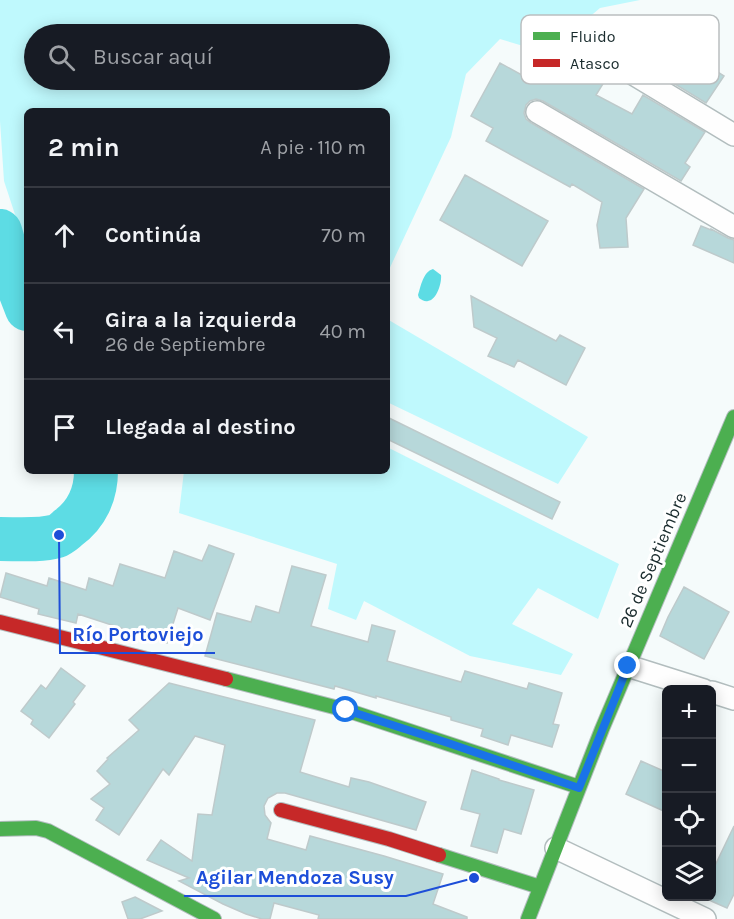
<!DOCTYPE html>
<html lang="es">
<head>
<meta charset="utf-8">
<style>
  :root { --surface:#171b24; --page:#242831; --text:#f1f3f6; --muted:#9ea1a6; --line:#363941 }
  body { margin:0; font-family:Karla,sans-serif; background:var(--page); color:var(--text) }
  .controls { position:absolute; right:18px; bottom:18px; display:grid; overflow:hidden; border-radius:9px; box-shadow:0 3px 15px #0003 }
  .controls button { width:54px; height:54px; display:grid; place-items:center; padding:0; border:0; border-bottom:2px solid var(--line); background:var(--surface); color:var(--text); font:30px sans-serif }
  .stop { position:absolute; width:18px; height:18px; margin:-14px; border:4px solid #1a73e8; border-radius:50%; background:#fff }
  .stop.end { background:#1a73e8; border-color:#fff; box-shadow:0 2px 6px #0008 }
  .list { margin:0; padding:0; list-style:none }
  h2 { display:flex; justify-content:space-between; align-items:center; height:78px; margin:0; padding:0 24px; font-size:26px }
  h2 small { font-size:20px; font-weight:400; color:var(--muted) }
  .list li { display:grid; grid-template-columns:39px 1fr auto; gap:18px; align-items:center; box-sizing:border-box; height:96px; padding:0 24px; border-top:2px solid var(--line) }
  .list b { display:block; font-size:22px; white-space:nowrap }
  .list p { margin:0; font-size:20px; white-space:nowrap; color:var(--muted) }
  .list em { font-size:20px; font-style:normal; color:var(--muted) }
  .icon { flex:none; width:33px; height:33px; fill:none; stroke:currentColor; stroke-width:2; stroke-linecap:round; stroke-linejoin:round }
  .map { position:relative; flex:none; width:734px; height:919px; overflow:hidden }
  .search { position:absolute; background:var(--surface); box-shadow:0 3px 15px #0003; left:24px; top:24px; width:366px; height:66px; display:flex; align-items:center; gap:15px; box-sizing:border-box; padding:0 21px; border-radius:33px; color:var(--muted); font-size:22px }
  .panel { position:absolute; background:var(--surface); box-shadow:0 3px 15px #0003; left:24px; top:108px; width:366px; height:366px; border-radius:9px }
  .map>svg:first-child { display:block }
  .green { fill:#bff9fd; fill-rule:evenodd }
  .water { fill:#5ddce4 }
  .lines { fill:none; stroke-linecap:round; stroke-linejoin:round }
  .river { stroke:#5ddce4; stroke-width:44 }
  .building { fill:#b7d8da; stroke:#becacb; stroke-width:1.5 }
  .street-casing { stroke:#b2bdbe; stroke-width:24 }
  .fast-casing { stroke:#b2bdbe; stroke-width:16 }
  .jam-casing { stroke:#b2bdbe; stroke-width:16 }
  .street { stroke:#fefefe; stroke-width:21 }
  .fast { stroke:#4caf50; stroke-width:14 }
  .jam { stroke:#c62828; stroke-width:14 }
  .route { stroke:#1a73e8; stroke-width:8 }
  .labels { text-anchor:middle; dominant-baseline:central; stroke-width:6; stroke-linejoin:round; paint-order:stroke }
  .street-label { font-size:18px; fill:#192b2d; stroke:#fff }
  .key { fill:#fff; stroke:#babfc0; stroke-width:1.5 }
  .key-label { font-size:16px; fill:#192b2d }
  .leader { fill:none; stroke:#1d4ed8; stroke-width:2 }
  .callout-dot { fill:#1d4ed8; stroke:#fff; stroke-width:2 }
  .callout-label { font-size:20px; text-anchor:middle; font-weight:bold; fill:#1d4ed8; stroke:#fff; stroke-width:6; stroke-linejoin:round; paint-order:stroke }
</style>
</head>
<body>
<div class="map">
<svg width="734" height="919" viewBox="0 0 734 919">
  <rect width="100%" height="100%" fill="#f5fbfb"/>
  <path class="green" d="M0,0H640L600,8L547,53L500,39L466,74L451,137L387,274V111H27V251L4,181L0,121ZM34,34H380V80H34Z
    M387,319L588,437L558,484L387,402Z
    M387,447L619,564L598,619L538,588L512,624L573,654L561,675L470,656L364,601L356,620L328,609L337,564L179,513L184,471H387Z"/>
  <path class="water" d="M433,269L441,275C442,282 437,300 428,301C425,302 422,300 419,298L418,295C421,286 423,272 433,269Z"/>
  <g class="lines">
    <path class="river" d="M0,231L11,268L27,309
      M0,539C18,539 39,541 57,536C61,534 65,531 68,528C87,514 96,494 96,471"/>
  </g>
  <path class="building" d="M659,29L682,44L680,48L724,76L706,103L637,61Z
    M593,55L598,58L599,67L609,74L596,95L632,114L643,95L705,132L685,163L690,167L681,181L543,101L536,99L530,101L526,105L524,113L526,119L531,123L644,189L626,218L628,247L600,248L597,225L602,202L572,184L570,187L486,141L493,128L471,116L500,63L529,79L537,66L554,73L563,58L583,71Z
    M465,175L548,221L522,266L440,220Z
    M701,226L711,230V229L728,238L734,240V263L693,245Z
    M471,296L556,341L560,335L585,348L566,385L518,360L514,367L488,356L497,338L474,327Z
    M387,417L560,502L552,519L387,439Z
    M209,545L234,554L210,620L178,608L167,643L78,614L76,623L38,614L39,609L0,597L6,573L47,586L49,578L86,590L89,578L113,586L120,564L165,578L174,551L202,561Z
    M292,566L326,575L311,626L368,642L372,625L395,631L387,661L461,682L465,671L527,689L529,683L562,693L553,724L559,725L552,747L511,735L508,745L481,736L483,729L451,720V717L376,696V698L335,686L334,689L205,656L217,613L251,622L256,606L279,613Z
    M684,587L729,612L704,659L660,636L668,617Z
    M61,668L85,686L73,702L75,704L49,738L31,724L33,720L21,711L41,685L46,689Z
    M169,683L315,720L300,772L349,787L351,778L369,782L426,802L416,830L285,793H277L268,798L264,806L265,815L271,823L267,839L306,850L310,836L384,856L443,874L433,904L467,917V919H318L319,915L274,903L270,919H262L246,914L223,904L179,881L189,878L147,860L161,840L192,861L198,814L212,815L225,745L195,736L169,775L163,769L119,835L96,820L104,808L91,799L110,784L97,771L108,759L107,758L139,730L129,720Z
    M641,761L666,772V812L626,794Z
    M472,770L499,779V780L534,790L521,834L504,829L497,853L471,846L480,814L461,809Z
    M734,826V894L727,908L711,901V874Z
    M135,897L162,911L140,919H128L122,902Z"/>
  <g class="lines">
    <g class="street-casing">
      <path id="street" d="M610,60L734,135
        M537,112L734,227
        M628,666L704,690
        M712,692L734,699
        M556,848L705,919"/>
    </g>
    <g class="fast-casing">
      <path id="fast" d="M226,679L346,710L579,787
        M0,829L36,828L48,831L214,919
        M439,855L540,887
        M528,919L602,729L734,417"/>
    </g>
    <g class="jam-casing">
      <path id="jam" d="M0,622L226,679
        M281,810L389,839L439,855"/>
    </g>
    <use href="#street" class="street"/>
    <use href="#fast" class="fast"/>
    <use href="#jam" class="jam"/>
  </g>
  <g class="lines">
    <path class="route" d="M346,710L448,743L579,788L628,666"/>
  </g>
  <g class="labels">
    <g class="street-label">
      <text transform="translate(653 560) rotate(-67)">26 de Septiembre</text>
    </g>
  </g>
  <rect x="521" y="15" width="198" height="69" rx="9" class="key"/>
  <rect x="533" y="32" width="27" height="8" fill="#4caf50"/>
  <rect x="533" y="59" width="27" height="8" fill="#c62828"/>
  <g class="key-label">
    <text x="570" y="42">Fluido</text>
    <text x="570" y="69">Atasco</text>
  </g>
  <path class="leader" d="M59 535L60 653H215M474 878L406 896H184"/>
  <g class="callout-dot">
    <circle cx="59" cy="535" r="6"/>
    <circle cx="474" cy="878" r="6"/>
  </g>
  <g class="callout-label">
    <text x="138" y="641">Río Portoviejo</text>
    <text x="295" y="884">Agilar Mendoza Susy</text>
  </g>
</svg>
<div class="controls">
<button>+</button>
<button>−</button>
<button><svg class="icon" aria-label="locate" viewBox="0 0 24 24"><circle cx="12" cy="12" r="6"/><path d="M12 2v4M12 18v4M2 12h4M18 12h4"/></svg></button>
<button><svg class="icon" aria-label="layers" viewBox="0 0 24 24"><path d="M12 4l9 5-9 5-9-5zM3 14l9 5 9-5"/></svg></button>
</div>
<div class="stop" style="left:346px;top:710px"></div>
<div class="stop end" style="left:628px;top:666px"></div>
<div class="search"><svg class="icon" aria-label="search" viewBox="0 0 24 24"><circle cx="10" cy="10" r="6"/><path d="M15 15l6 6"/></svg>Buscar aquí</div>
<section class="panel">
<h2>2 min<small>A pie · 110 m</small></h2>
<ul class="list">
<li><svg class="icon" aria-label="ahead" viewBox="0 0 24 24"><path d="M12 20V5M6 11l6-6 6 6"/></svg><div><b>Continúa</b></div><em>70 m</em></li>
<li><svg class="icon" aria-label="left" viewBox="0 0 24 24"><path d="M17 20v-9H6M10 6l-5 5 5 5"/></svg><div><b>Gira a la izquierda</b><p>26 de Septiembre</p></div><em>40 m</em></li>
<li><svg class="icon" aria-label="arrive" viewBox="0 0 24 24"><path d="M6 21V4h12l-3 4 3 4H6"/></svg><div><b>Llegada al destino</b></div></li>
</ul>
</section>
</div>
</body>
</html>
